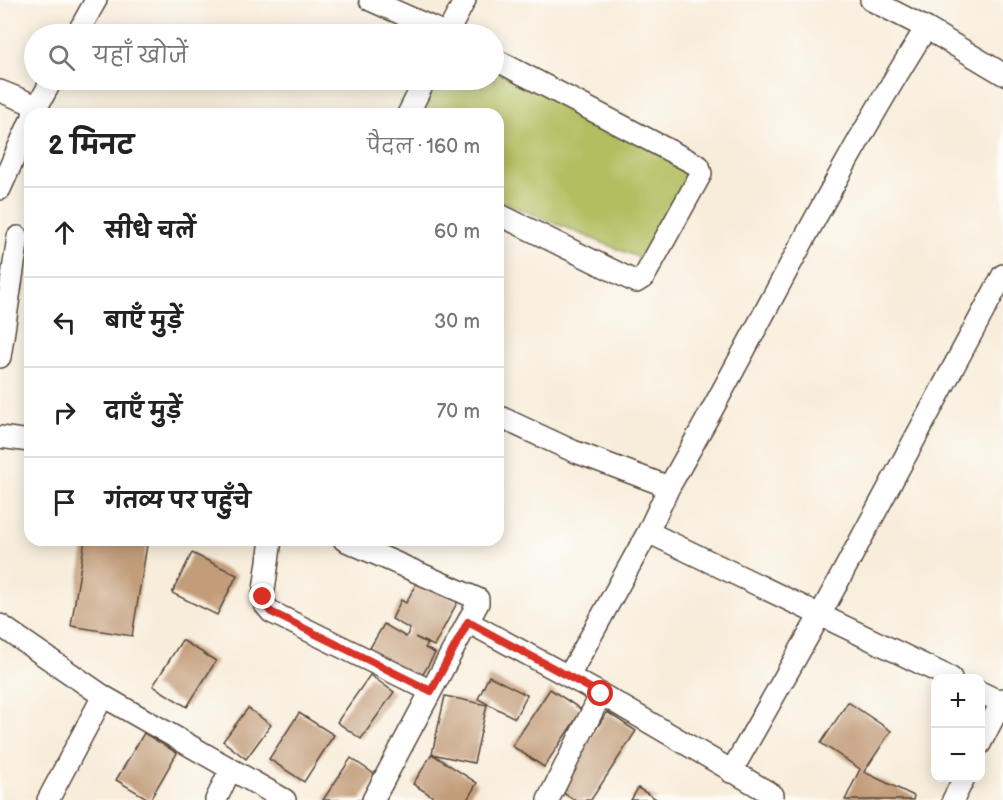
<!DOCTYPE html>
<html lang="hi">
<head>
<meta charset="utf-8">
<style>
  :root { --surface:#fff; --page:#f6f6f6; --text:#222; --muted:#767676; --line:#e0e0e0 }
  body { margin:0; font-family:"Balsamiq Sans","Playpen Sans Deva",sans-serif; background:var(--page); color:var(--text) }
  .controls { position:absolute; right:18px; bottom:18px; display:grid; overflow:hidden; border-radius:12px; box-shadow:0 3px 15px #0003 }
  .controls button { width:54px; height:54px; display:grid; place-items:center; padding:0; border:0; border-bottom:2px solid var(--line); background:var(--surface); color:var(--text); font:30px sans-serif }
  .stop { position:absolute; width:18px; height:18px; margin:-14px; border:4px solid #d93025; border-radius:50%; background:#fff }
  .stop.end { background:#d93025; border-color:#fff; box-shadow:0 2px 6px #0008 }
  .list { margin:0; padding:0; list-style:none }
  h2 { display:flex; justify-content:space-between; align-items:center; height:78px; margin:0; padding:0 24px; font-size:26px }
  h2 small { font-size:20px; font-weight:400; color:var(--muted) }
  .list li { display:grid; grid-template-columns:39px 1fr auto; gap:18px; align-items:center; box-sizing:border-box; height:90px; padding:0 24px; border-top:2px solid var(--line) }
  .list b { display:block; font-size:22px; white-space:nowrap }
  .list em { font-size:20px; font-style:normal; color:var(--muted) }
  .icon { flex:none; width:33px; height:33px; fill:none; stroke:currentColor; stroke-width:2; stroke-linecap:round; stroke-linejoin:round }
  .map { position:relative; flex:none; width:1003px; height:800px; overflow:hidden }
  .search { position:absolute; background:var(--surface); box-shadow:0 3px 15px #0003; left:24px; top:24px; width:480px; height:66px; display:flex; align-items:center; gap:15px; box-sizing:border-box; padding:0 21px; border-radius:33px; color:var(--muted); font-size:22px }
  .panel { position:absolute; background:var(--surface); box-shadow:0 3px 15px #0003; left:24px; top:108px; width:480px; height:438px; border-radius:18px }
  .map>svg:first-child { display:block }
  .green { fill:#b2be60; stroke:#76743f; stroke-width:1.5 }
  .building { fill:#c39d7a }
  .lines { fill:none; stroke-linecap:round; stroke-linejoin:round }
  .minor-casing { stroke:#57473a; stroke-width:24 }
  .minor { stroke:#fff; stroke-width:21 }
  .route { stroke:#d93025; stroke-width:8 }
</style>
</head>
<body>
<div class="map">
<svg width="1003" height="800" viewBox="0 0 1003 800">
  <rect width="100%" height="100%" fill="#fdfcf7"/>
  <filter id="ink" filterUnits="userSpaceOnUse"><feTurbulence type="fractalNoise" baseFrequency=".0167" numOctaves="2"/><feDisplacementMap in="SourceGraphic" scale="12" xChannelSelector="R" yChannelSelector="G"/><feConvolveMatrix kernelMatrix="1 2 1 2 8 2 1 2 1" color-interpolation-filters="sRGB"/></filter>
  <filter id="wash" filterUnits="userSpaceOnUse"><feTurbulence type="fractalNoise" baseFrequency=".008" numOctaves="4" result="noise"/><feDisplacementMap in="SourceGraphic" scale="24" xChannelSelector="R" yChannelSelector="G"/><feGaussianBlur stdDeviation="1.35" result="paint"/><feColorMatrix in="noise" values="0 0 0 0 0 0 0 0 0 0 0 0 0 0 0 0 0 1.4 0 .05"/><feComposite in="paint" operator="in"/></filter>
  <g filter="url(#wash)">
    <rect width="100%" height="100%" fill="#f8eddb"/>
    <path class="green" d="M494,50L695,166L647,261L498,200V114H404L419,80H494Z"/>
    <g id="blocks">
      <path class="building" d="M85,540H116L147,545L132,636L71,626Z
        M192,553L237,575L217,615L172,593Z
        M418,580L458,601L434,646L415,637L428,644L425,648L435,653L418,683L367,653L384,624L406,637L410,629L392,619L401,600L406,603Z
        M182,640L216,661L187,707L153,686Z
        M370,675L394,692L361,739L337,722Z
        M489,676L527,695L515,718L478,699Z
        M550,689L582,710L544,767L512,746Z
        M445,696L487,705L474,763L432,754L477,783L467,800H438L413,784L432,754Z
        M848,702L891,731L864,772L914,796L913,800H845L860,769L821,743Z
        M248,708L271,725L246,759L223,741Z
        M607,712L636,731L591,800H574L557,789Z
        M299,713L334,735L304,782L269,759Z
        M144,733L177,753L150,800L116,780Z
        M351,758L377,776L361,800H323Z
        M638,788L658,800H631Z"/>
    </g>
  </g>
  <g filter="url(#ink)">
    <use href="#blocks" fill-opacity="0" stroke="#57473a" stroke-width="1.5"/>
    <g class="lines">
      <g class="minor-casing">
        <path id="minor" d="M370,0L447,34
          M871,0L926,28L1003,74
          M77,34L96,0
          M447,34L465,0
          M494,59L699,166L701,174L644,277L636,282L498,214
          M0,91L37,106
          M33,114L52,80
          M408,114L425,80
          M0,189L30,122
          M0,357L18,237
          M498,416L573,451L669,487C756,335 832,176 926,28
          M0,437L30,441
          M648,532L951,678
          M271,540L263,597L265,605L271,612L431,691
          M344,540L478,599V603L373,800
          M468,622L601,694L773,795
          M0,625L103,696L285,800
          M569,676L648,532L669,487
          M980,692L1003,703
          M980,744L1003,699
          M731,772L820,615L1003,275
          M48,800L103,696
          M216,800L230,770
          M548,800L601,694
          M953,800L964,778"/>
      </g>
      <use href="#minor" class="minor"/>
    </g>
  </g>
  <g class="lines" filter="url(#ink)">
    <path class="route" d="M263,597L265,605L271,612L431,691L468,622L601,694"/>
  </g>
</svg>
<div class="controls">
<button>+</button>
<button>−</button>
</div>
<div class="stop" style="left:601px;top:694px"></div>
<div class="stop end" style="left:263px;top:597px"></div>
<div class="search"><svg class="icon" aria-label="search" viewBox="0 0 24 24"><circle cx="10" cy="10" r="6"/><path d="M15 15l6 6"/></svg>यहाँ खोजें</div>
<section class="panel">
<h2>2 मिनट<small>पैदल · 160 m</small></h2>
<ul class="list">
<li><svg class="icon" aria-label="ahead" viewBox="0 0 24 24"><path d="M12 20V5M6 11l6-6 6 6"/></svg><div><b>सीधे चलें</b></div><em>60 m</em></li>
<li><svg class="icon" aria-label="left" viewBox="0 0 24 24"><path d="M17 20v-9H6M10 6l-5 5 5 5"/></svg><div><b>बाएँ मुड़ें</b></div><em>30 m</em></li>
<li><svg class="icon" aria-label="right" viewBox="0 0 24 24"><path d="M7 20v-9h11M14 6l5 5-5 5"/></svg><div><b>दाएँ मुड़ें</b></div><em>70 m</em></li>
<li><svg class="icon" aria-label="arrive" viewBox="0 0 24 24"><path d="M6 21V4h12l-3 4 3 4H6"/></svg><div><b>गंतव्य पर पहुँचे</b></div></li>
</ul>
</section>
</div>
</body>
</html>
